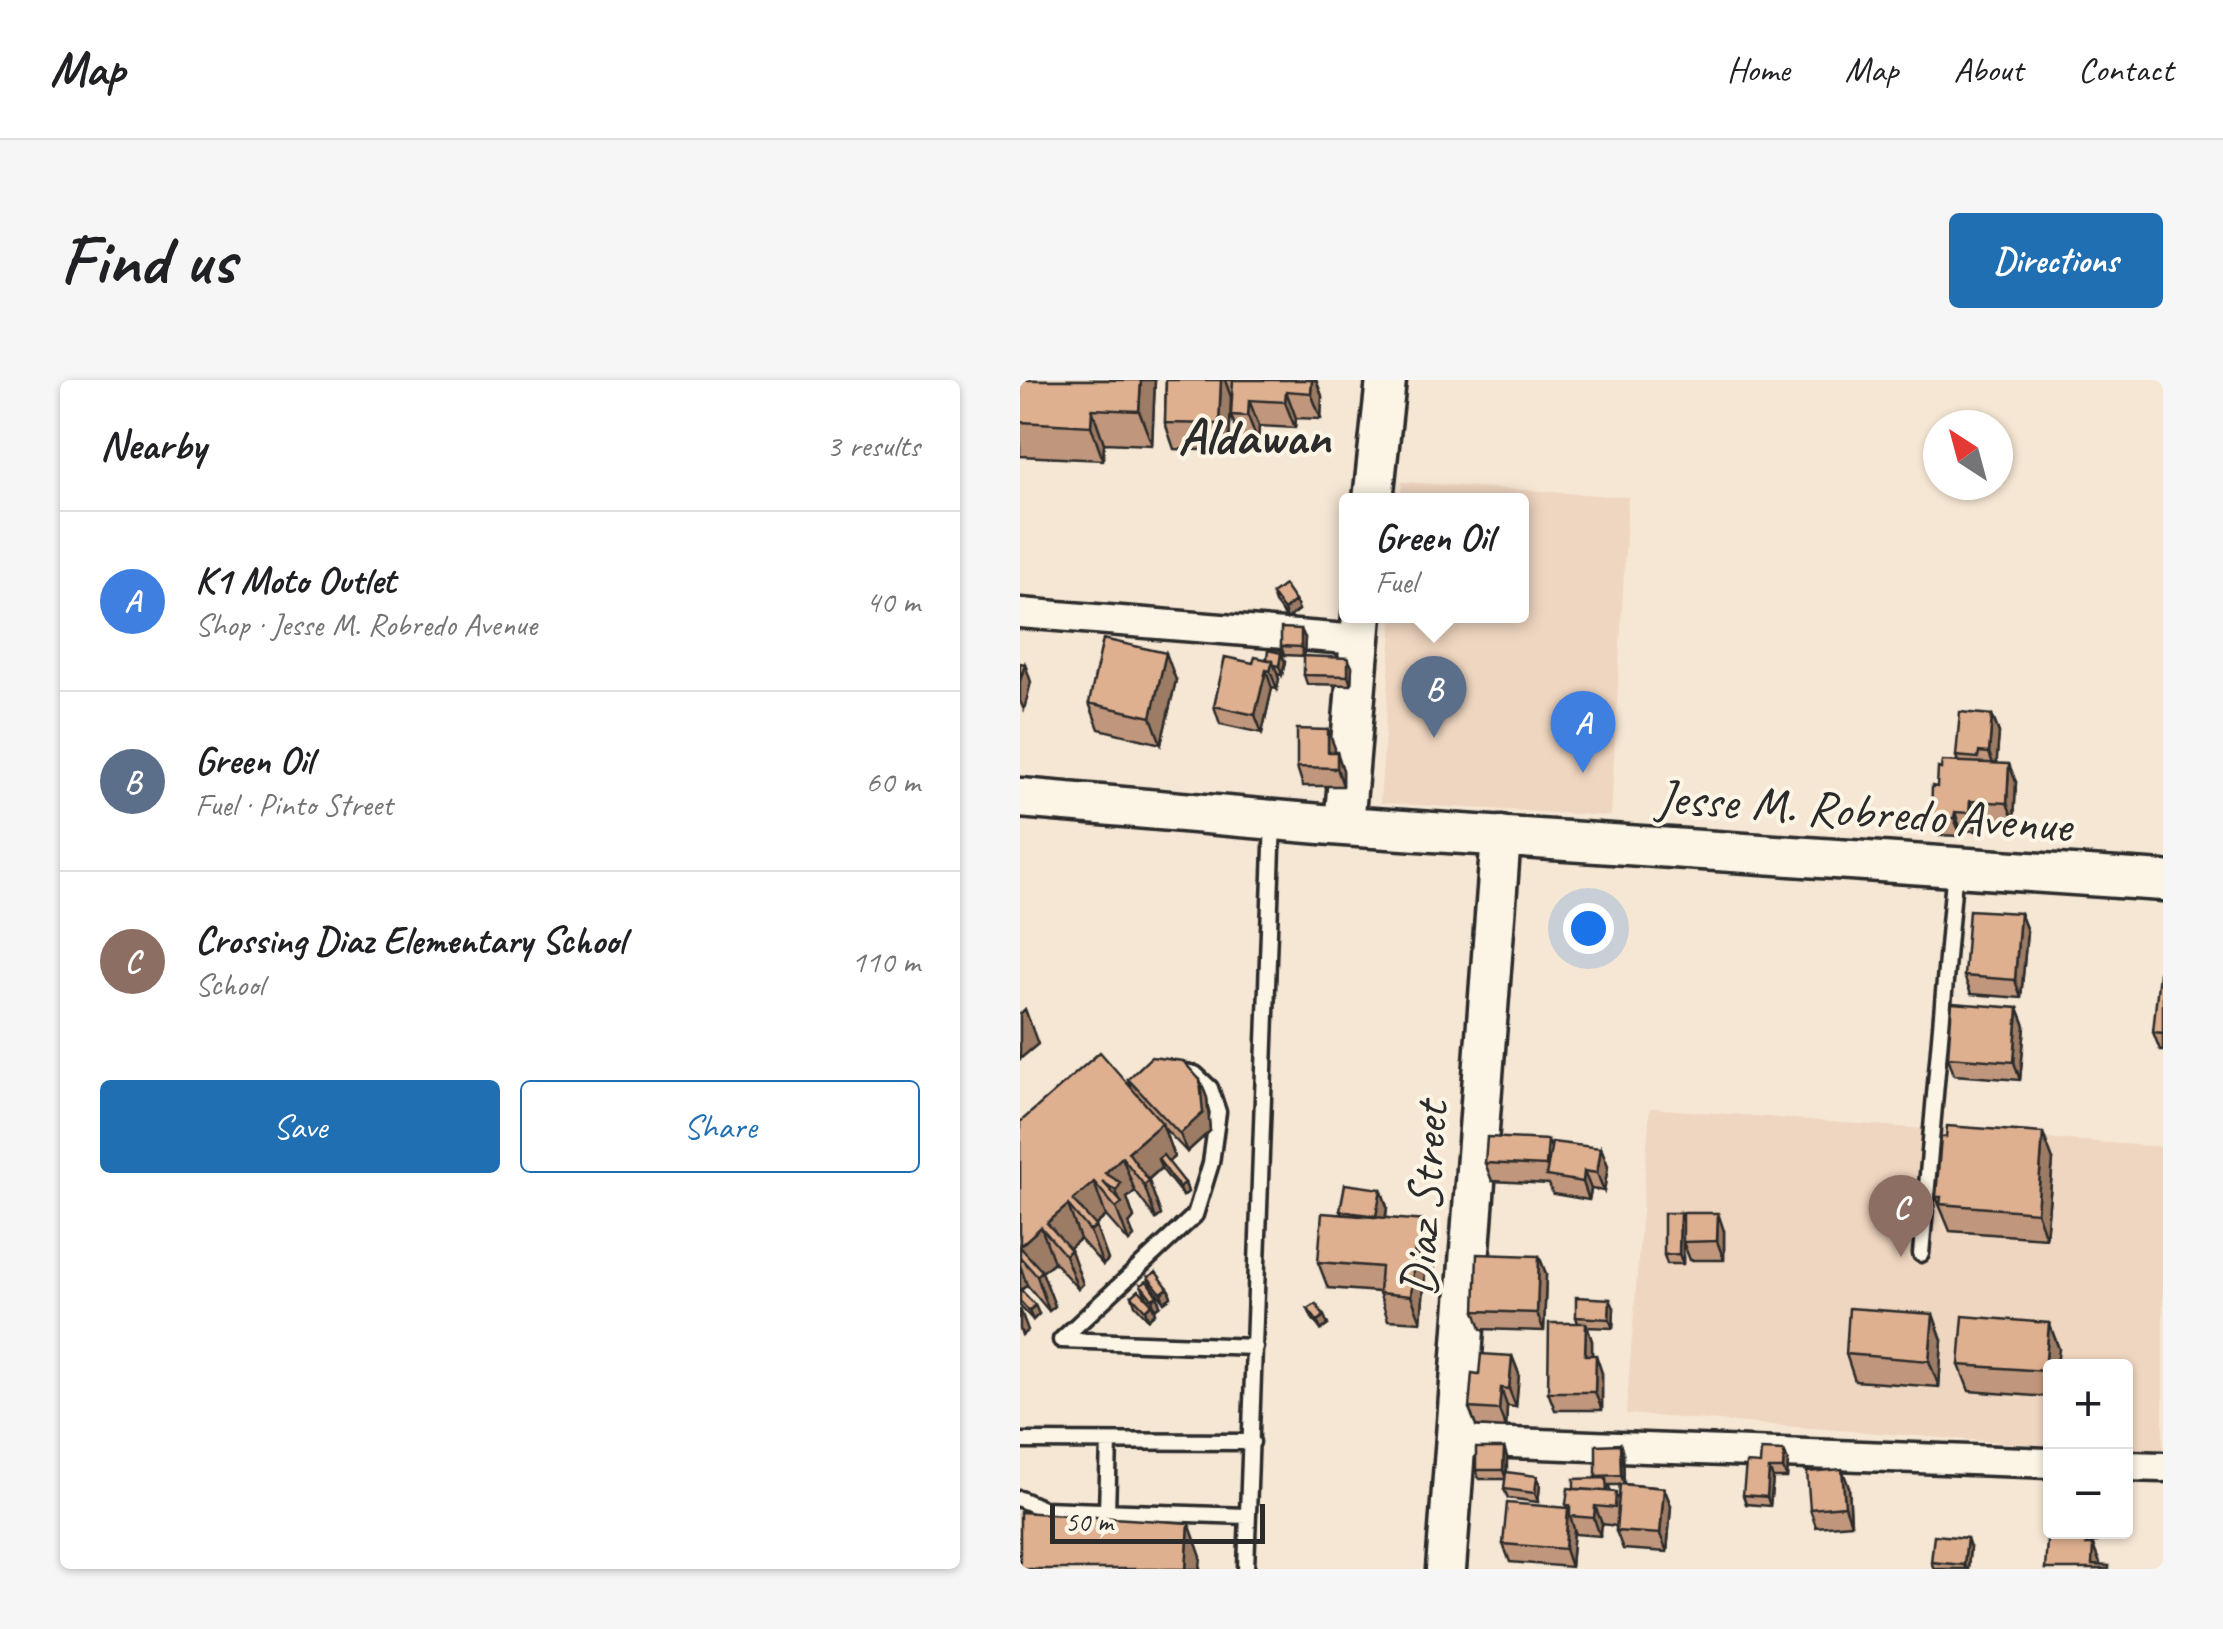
<!DOCTYPE html>
<html lang="en">
<head>
<meta charset="utf-8">
<style>
  :root { --surface:#fff; --page:#f6f6f6; --text:#202124; --muted:#757577; --line:#e0e0e0; --accent:#1f6fb2 }
  body { margin:0; font-family:Caveat,sans-serif; background:var(--page); color:var(--text) }
  .controls { position:absolute; right:30px; bottom:30px; display:grid; overflow:hidden; border-radius:10px; box-shadow:0 2px 8px #0004 }
  .controls button { width:90px; height:90px; display:grid; place-items:center; padding:0; border:0; border-bottom:2px solid var(--line); background:var(--surface); color:var(--text); font:50px sans-serif }
  .compass { position:absolute; left:903px; top:30px; width:90px; height:90px; border-radius:50%; background:var(--surface); box-shadow:0 2px 8px #0004; rotate:324deg }
  .scale { position:absolute; left:30px; bottom:25px; width:215px; box-sizing:border-box; padding-left:10px; border:5px solid #2b2b2b; border-top:0; font-size:28px; line-height:35px; white-space:nowrap; color:#2b2b2b; -webkit-text-stroke:8px #fcf5e5; paint-order:stroke }
  .you { position:absolute; left:568px; top:548px; width:35px; height:35px; margin:-25px; border:8px solid #fff; border-radius:50%; background:#1a73e8; box-shadow:0 0 0 15px #1a73e833 }
  .badge { display:grid; place-items:center; width:65px; height:65px; border-radius:50%; background:var(--accent); color:#fff; font-size:32px; font-weight:700 }
  .pin { position:absolute; translate:-50% -82px; filter:drop-shadow(0 2px 5px #0008) }
  .pin::after { content:''; position:absolute; top:52px; width:35px; height:30px; background:inherit; clip-path:polygon(0 0,100% 0,50% 100%) }
  .popup { position:absolute; left:319px; top:113px; width:190px; height:130px; box-sizing:border-box; display:grid; place-content:center; border-radius:10px; background:var(--surface); filter:drop-shadow(0 2px 8px #0005); font-size:32px; white-space:nowrap; color:var(--muted) }
  .popup b { font-size:38px; color:var(--text) }
  .popup::after { content:''; position:absolute; left:50%; top:100%; margin-left:-20px; border:20px solid transparent; border-top-color:var(--surface) }
  .list { margin:0; padding:0; list-style:none }
  h2 { display:flex; justify-content:space-between; align-items:center; height:130px; margin:0; padding:0 40px; font-size:42px }
  h2 small { font-size:32px; font-weight:400; color:var(--muted) }
  .list li { display:grid; grid-template-columns:65px 1fr auto; gap:30px; align-items:center; box-sizing:border-box; height:180px; padding:0 40px; border-top:2px solid var(--line) }
  .list b { display:block; font-size:38px; white-space:nowrap }
  .list p { margin:0; font-size:32px; white-space:nowrap; color:var(--muted) }
  .list em { font-size:32px; font-style:normal; color:var(--muted) }
  .actions { display:flex; gap:20px; padding:30px 40px }
  .actions a { flex:1; padding:22px 0; border:2px solid var(--accent); border-radius:10px; text-align:center; font-size:35px; color:var(--accent) }
  .actions .main { background:var(--accent); color:#fff }
  .map { position:relative; flex:none; width:1143px; height:1189px; overflow:hidden; border-radius:10px }
  header { display:flex; align-items:center; gap:60px; box-sizing:border-box; height:140px; padding:0 50px; background:var(--surface); border-bottom:2px solid var(--line) }
  header strong { font-size:48px }
  nav { display:flex; gap:55px; margin-inline-start:auto; font-size:35px }
  .intro { display:flex; align-items:center; justify-content:space-between; box-sizing:border-box; height:240px; padding:0 60px }
  h1 { margin:0; font-size:70px }
  .button { padding:25px 45px; border-radius:10px; background:var(--accent); color:#fff; font-size:35px; font-weight:700 }
  main { display:flex; gap:60px; padding:0 60px }
  aside { flex:1; background:var(--surface); border-radius:10px; box-shadow:0 2px 8px #0004 }
  .map>svg:first-child { display:block }
  .built { fill:#efd6c0 }
  .lines { fill:none; stroke-linecap:round; stroke-linejoin:round }
  .lane-casing { stroke:#2b2b2b; stroke-width:21 }
  .street-casing { stroke:#2b2b2b; stroke-width:35 }
  .secondary-casing { stroke:#2b2b2b; stroke-width:45 }
  .lane { stroke:#fcf5e5; stroke-width:14 }
  .street { stroke:#fcf5e5; stroke-width:28 }
  .secondary { stroke:#fcf5e5; stroke-width:38 }
  .wall { fill:#c0977c; stroke:#2b2b2b; stroke-width:2.5; fill-rule:evenodd }
  .shaded-wall { fill:#9c7b65; stroke:#2b2b2b; stroke-width:2.5 }
  .building { fill:#dfb090; stroke:#2b2b2b; stroke-width:2.5 }
  .labels { text-anchor:middle; dominant-baseline:central; stroke-width:8; stroke-linejoin:round; paint-order:stroke }
  .street-label { font-size:50px; fill:#2b2b2b; stroke:#fcf5e5 }
  .neighbourhood-label { font-size:52px; font-weight:bold; fill:#2b2b2b; stroke:#fcf5e5 }
</style>
</head>
<body>
<header>
<strong>Map</strong>
<nav><a>Home</a><a>Map</a><a>About</a><a>Contact</a></nav>
</header>
<div class="intro"><h1>Find us</h1><a class="button">Directions</a></div>
<main>
<aside>
<h2>Nearby<small>3 results</small></h2>
<ul class="list">
<li><span class="badge" style="background:#3f7fe0">A</span><div><b>K1 Moto Outlet</b><p>Shop · Jesse M. Robredo Avenue</p></div><em>40 m</em></li>
<li><span class="badge" style="background:#5c6f8a">B</span><div><b>Green Oil</b><p>Fuel · Pinto Street</p></div><em>60 m</em></li>
<li><span class="badge" style="background:#8d6e63">C</span><div><b>Crossing Diaz Elementary School</b><p>School</p></div><em>110 m</em></li>
</ul>
<div class="actions"><a class="main">Save</a><a>Share</a></div>
</aside>
<div class="map">
<svg width="1143" height="1189" viewBox="0 0 1143 1189">
  <rect width="100%" height="100%" fill="#f6e7d4"/>
  <filter id="ink" filterUnits="userSpaceOnUse"><feTurbulence type="fractalNoise" baseFrequency=".01" numOctaves="2"/><feDisplacementMap in="SourceGraphic" scale="20" xChannelSelector="R" yChannelSelector="G"/><feConvolveMatrix kernelMatrix="1 2 1 2 8 2 1 2 1" color-interpolation-filters="sRGB"/></filter>
  <g filter="url(#ink)">
    <path class="built" d="M382,102L608,117L591,436L360,423L373,236L502,235V120H381Z
      M630,728L1143,767V1074L1106,1072V986H1030V1066L606,1034Z"/>
    <g class="lines">
      <g class="lane-casing">
        <path id="lane" d="M161,691L175,694L190,708L198,732L191,783L175,835L41,960L235,967
          M901,874L935,487
          M0,1061L232,1062
          M0,1119L23,1129L227,1136
          M87,1131L89,1062
          M226,1189L253,440"/>
      </g>
      <g class="street-casing">
        <path id="street" d="M0,233L340,260
          M436,1061L1030,1083
          M1106,1086L1143,1087"/>
      </g>
      <g class="secondary-casing">
        <path id="secondary" d="M353,120L366,0
          M0,418L324,446L1143,501
          M324,446L342,235
          M426,1189L481,456"/>
      </g>
      <use href="#lane" class="lane"/>
      <use href="#street" class="street"/>
      <use href="#secondary" class="secondary"/>
    </g>
    <path class="wall" d="M0,0H135L132,65L84,63L83,80L0,76Z
      M146,0H296L302,16L301,39L276,38L275,48L239,46L238,62L220,61L211,35V17L209,71L154,69L145,43Z
      M252,214L275,221L279,230L267,239L255,223Z
      M285,258L284,276L264,275L261,266Z
      M261,273L265,282L262,295L257,294L259,299L257,309L252,308L242,353L200,344L194,326L233,283Z
      M332,287L331,305L287,304L284,295Z
      M156,300L141,364L79,349L69,323Z
      M972,335L979,353L976,383L996,402L994,441L957,439L956,451L941,450V456L917,455L911,437L921,389L938,382L936,376Z
      M308,350L315,372L323,390V406H283L277,387Z
      M1000,533L1007,551L1001,618L951,614L944,596Z
      M1143,593V670H1140L1133,652Z
      M998,628L1005,646L1000,700L934,695L928,677Z
      M108,699L180,700L187,718L190,751L167,772L143,747L154,777L148,782L165,803L168,812L163,816L141,788L128,800L141,835L136,839L115,811L107,818L114,838L109,844L114,857L109,862L86,836L75,846L88,880L83,885L60,859L49,868L63,904L58,909L34,882L22,892L35,926L29,931L7,905L0,911V742L112,709Z
      M528,760L531,768H581L588,786L584,811L571,809L569,820L533,814L529,804L472,801L465,783Z
      M1033,780L1026,858L930,851L916,817Z
      M361,809L367,827L366,838L415,867L413,893H405L401,942L368,940L359,912L308,908L298,882L322,834L320,831Z
      M660,833L663,842V884H647L644,875Z
      M704,851V880H670L663,862Z
      M519,876L526,894L524,951L461,949L455,931Z
      M128,897L148,908L151,917L144,922L132,906Z
      M121,905L137,916L140,925L135,929L132,925L135,933L128,939L115,925L112,916L130,922L125,914Z
      M0,913L19,934L13,940L0,926Z
      M594,928L593,948L567,947L572,961V975L582,993V1030H535L528,1012L558,943L556,937Z
      M288,929L304,936L308,945L301,950L292,938Z
      M1029,943L1039,969L1030,986V1017L949,1011L939,985Z
      M922,960L919,1007L835,1001L826,974Z
      M492,976L499,994L496,1027L487,1026L486,1048L456,1046L449,1028L459,994Z
      M600,1064L603,1073L604,1104L644,1108L651,1126L647,1172L603,1169L596,1151V1146L582,1144L580,1156L556,1154L554,1149L551,1187L490,1182L483,1164L548,1128L546,1124L577,1098L576,1096ZM589,1105H600L599,1119L590,1111Z
      M484,1068L487,1077V1092L520,1105L518,1122L488,1118L484,1109L486,1099H459L456,1090Z
      M768,1081L767,1098H753L750,1126L726,1124L723,1115L740,1084Z
      M829,1107L831,1144L796,1147L790,1129Z
      M1030,1152H1077V1162H1072L1080,1186L1025,1189Z
      M950,1167L948,1189H914L911,1182Z"/>
    <path class="shaded-wall" d="M121,0H135L132,65L119,31Z
      M201,0H205L211,17L209,71L199,44Z
      M292,0H296L302,16L301,39L291,13Z
      M266,11L276,38L275,48L265,22Z
      M229,20L239,46L238,62L228,36Z
      M72,29L84,63L83,80L71,46Z
      M275,221L279,230L267,239L264,230Z
      M281,249L285,258L284,276L281,267Z
      M146,273L156,300L141,364L131,337Z
      M261,273L265,282L262,295L259,286Z
      M328,278L332,287L331,305L328,296Z
      M253,281L259,299L257,309L250,291Z
      M5,284L11,302L4,330L0,321V301Z
      M246,290L252,308L242,353L235,335Z
      M972,335L979,353L976,391L969,373Z
      M308,350L315,368L314,390L308,372Z
      M317,372L323,390V406L317,388Z
      M989,384L996,402L994,441L987,423Z
      M950,421L957,439L956,451L949,433Z
      M935,432L941,450V456L934,438Z
      M1000,533L1007,551L1001,618L995,600Z
      M998,628L1005,646L1000,700L994,682Z
      M5,629L18,664L0,679V634Z
      M180,700L187,718L190,751L167,772L160,754Z
      M142,743L154,777L143,786L138,779L141,788L123,804L108,772Z
      M1023,753L1033,780L1026,858L1017,832Z
      M581,768L588,786L584,811L577,793Z
      M102,777L115,811L107,818L114,838L109,844L114,857L109,862L96,828L101,824L96,811L85,793Z
      M564,791L571,809L569,820L563,802Z
      M129,801L141,835L136,839L124,805Z
      M74,802L86,836L70,850L53,820Z
      M165,803L168,812L163,816L159,807Z
      M361,809L367,827L363,854L356,836Z
      M48,825L60,859L44,873L27,843Z
      M660,833L663,842V884L659,874Z
      M698,833L704,851V880L697,861Z
      M406,841L415,867L413,893L403,867Z
      M76,846L88,880L83,885L70,851Z
      M21,847L34,882L22,892L35,926L29,931L17,896L0,866Z
      M395,866L405,893L401,942L391,916Z
      M51,870L63,904L58,909L45,875Z
      M519,876L526,894L524,951L517,933Z
      M0,885L7,905L0,911Z
      M148,908L151,917L144,922L141,913Z
      M137,916L140,925L135,929L132,919Z
      M590,919L594,928L593,948L589,939Z
      M132,924L135,933L128,939L125,930Z
      M15,925L19,934L13,940L9,931Z
      M0,929L8,950L2,955L0,949Z
      M913,934L922,960L919,1007L909,981Z
      M304,936L308,945L301,950L297,941Z
      M566,943L572,961V993L565,975Z
      M1029,943L1039,969L1037,986H1030V1006L1025,991Z
      M576,975L582,993V1030L575,1012Z
      M492,976L499,994L496,1027L489,1009Z
      M481,1008L487,1026L486,1048L479,1030Z
      M600,1064L603,1073L604,1104L601,1095Z
      M484,1068L487,1077L486,1099L483,1090Z
      M764,1071L768,1081L767,1098L763,1089Z
      M749,1089L753,1098L750,1126L747,1117Z
      M822,1089L829,1107L831,1144L825,1126Z
      M517,1096L520,1105L518,1122L515,1113Z
      M644,1108L651,1126L647,1172L640,1154Z
      M575,1126L582,1144L580,1156L574,1138Z
      M548,1128L554,1149L551,1187L545,1169Z
      M169,1143L181,1177L180,1189H166Z
      M1067,1152L1080,1183V1189H1073L1066,1165Z
      M947,1158L950,1167L948,1189H946L944,1185Z"/>
    <path class="building" d="M0,0H121L119,31L72,29L71,46L0,42Z
      M146,0H201L199,44L145,43Z
      M213,0H292L291,13L266,11L265,22L229,20L228,36L211,35Z
      M264,205L275,221L264,230L252,214Z
      M261,248L281,249V267L261,266Z
      M83,259L146,273L131,337L69,323Z
      M248,270L261,273L259,286L254,285L253,281L247,279Z
      M284,276L328,278V296L284,295Z
      M205,277L233,283L235,277L253,281L250,291L246,290L235,335L194,326Z
      M0,283L5,284L0,301Z
      M940,332L972,335L969,373L959,372L958,378L936,376Z
      M277,349L308,350V372H317V388L277,387Z
      M922,381L989,384L987,423L950,421L949,433L935,432L934,438L911,437L912,406L917,407L918,388L921,389Z
      M949,530L1000,533L995,600L944,596Z
      M1139,593H1143V653L1133,652Z
      M932,623L998,628L994,682L928,677Z
      M80,672L142,743L108,772L129,801L124,805L102,777L85,793L101,803L96,811L82,801L102,823L96,828L74,802L53,820L76,846L70,851L48,825L27,843L51,870L45,875L21,847L0,866V742Z
      M131,677L163,681L180,700L183,733L160,754L108,699Z
      M927,746L1023,753L1017,832L920,824L921,817H916L921,757H926Z
      M467,757L528,760L526,786L465,783Z
      M532,762L581,768L577,793L564,791L563,802L526,796Z
      M143,775L165,803L159,807L138,779Z
      M325,804L361,809L356,836L320,831Z
      M302,833L406,841L403,867L395,866L391,916L359,913L361,887L298,882Z
      M644,833H660L659,874L644,875Z
      M663,833H698L697,861L663,862Z
      M0,867L22,891L17,896L0,877Z
      M457,874L519,876L517,933L455,931Z
      M136,892L148,908L141,913L128,897Z
      M127,901L137,916L132,919L121,905Z
      M119,910L132,924L125,930L112,916Z
      M2,911L15,925L9,931L0,921V913Z
      M556,917L590,919L589,939L556,937Z
      M296,924L304,936L297,941L288,929Z
      M829,928L913,934L909,981L826,974Z
      M943,936L1029,943L1025,991L939,985Z
      M529,943H566L565,975H576L575,1012H528Z
      M461,974L492,976L489,1009L481,1008L479,1030L449,1028L452,993L459,994Z
      M600,1064L601,1095L576,1096V1065Z
      M456,1068H484L483,1090H456Z
      M741,1070L764,1071L763,1089H749L747,1117L723,1115L726,1083L740,1084Z
      M822,1089L825,1126L790,1129L787,1092Z
      M486,1092L517,1096L515,1113L484,1109Z
      M586,1098L587,1111L554,1109V1099Z
      M600,1104L644,1108L640,1154L596,1151Z
      M548,1108L596,1112L595,1128L575,1126L574,1138L550,1136V1125L546,1124Z
      M487,1123L548,1128L545,1169L483,1164Z
      M0,1132L169,1143L166,1189H0Z
      M1028,1146H1030V1152H1067L1066,1165H1073L1072,1185L1089,1186V1189H1025Z
      M914,1155L947,1158L944,1185L911,1182Z"/>
  </g>
  <g class="labels">
    <g class="street-label">
      <text transform="translate(844 431) rotate(4)">Jesse M. Robredo Avenue</text>
      <text transform="translate(404 819) rotate(-86)">Diaz Street</text>
    </g>
    <g class="neighbourhood-label">
      <text x="234" y="57">Aldawan</text>
    </g>
  </g>
</svg>
<div class="controls">
<button>+</button>
<button>−</button>
</div>
<svg class="compass" viewBox="-18 -18 36 36"><path d="M0-13l5 13h-10z" fill="#e53935"/><path d="M0 13l5-13h-10z" fill="#757577"/></svg>
<div class="scale">50 m</div>
<div class="you"></div>
<div class="pin badge" style="left:563px;top:393px;background:#3f7fe0">A</div>
<div class="pin badge" style="left:414px;top:358px;background:#5c6f8a">B</div>
<div class="popup"><b>Green Oil</b>Fuel</div>
<div class="pin badge" style="left:881px;top:877px;background:#8d6e63">C</div>
</div>
</main>
</body>
</html>
